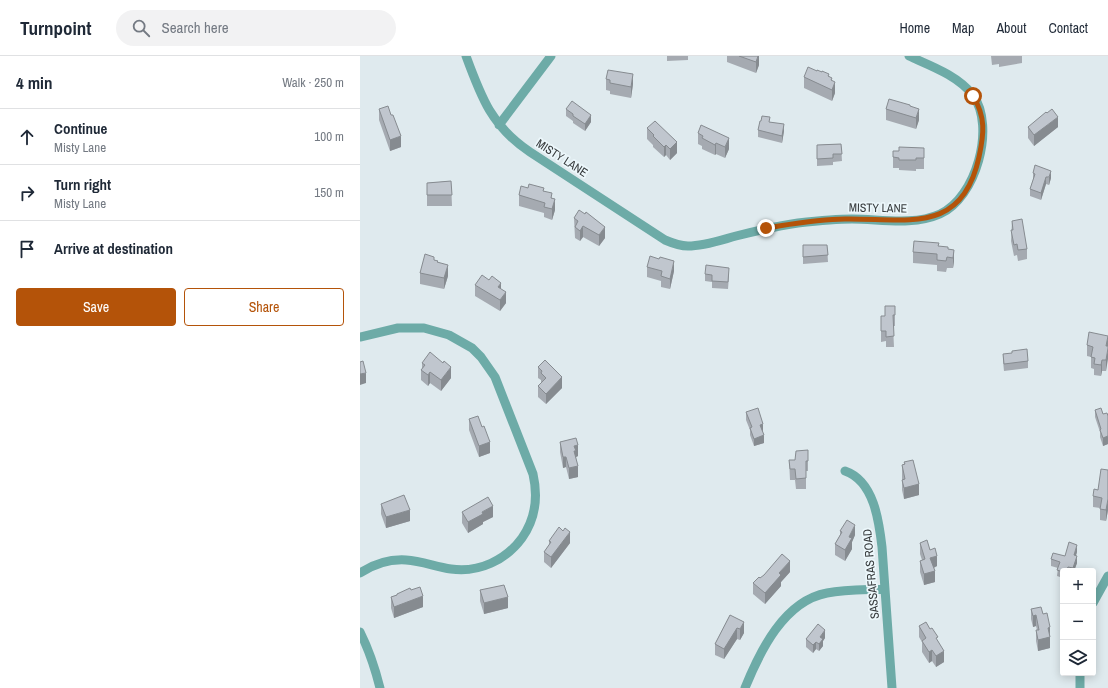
<!DOCTYPE html>
<html lang="en">
<head>
<meta charset="utf-8">
<style>
  :root { --surface:#fff; --page:#f2f2f3; --text:#1f2937; --muted:#747a83; --line:#e0e1e3; --accent:#b45309 }
  body { margin:0; font-family:"Archivo Narrow",sans-serif; background:var(--page); color:var(--text) }
  .controls { position:absolute; right:12px; bottom:12px; display:grid; overflow:hidden; border-radius:4px; box-shadow:0 2px 10px #0003 }
  .controls button { width:36px; height:36px; display:grid; place-items:center; padding:0; border:0; border-bottom:1px solid var(--line); background:var(--surface); color:var(--text); font:20px sans-serif }
  .stop { position:absolute; width:12px; height:12px; margin:-9px; border:3px solid #b45309; border-radius:50%; background:#fff }
  .stop.end { background:#b45309; border-color:#fff; box-shadow:0 1px 4px #0008 }
  .list { margin:0; padding:0; list-style:none }
  h2 { display:flex; justify-content:space-between; align-items:center; height:52px; margin:0; padding:0 16px; font-size:17px }
  h2 small { font-size:13px; font-weight:400; color:var(--muted) }
  .list li { display:grid; grid-template-columns:26px 1fr auto; gap:12px; align-items:center; box-sizing:border-box; height:56px; padding:0 16px; border-top:1px solid var(--line) }
  .list b { display:block; font-size:15px; white-space:nowrap }
  .list p { margin:0; font-size:13px; white-space:nowrap; color:var(--muted) }
  .list em { font-size:13px; font-style:normal; color:var(--muted) }
  .actions { display:flex; gap:8px; padding:12px 16px }
  .actions a { flex:1; padding:9px 0; border:1px solid var(--accent); border-radius:4px; text-align:center; font-size:14px; color:var(--accent) }
  .actions .main { background:var(--accent); color:#fff }
  .icon { flex:none; width:22px; height:22px; fill:none; stroke:currentColor; stroke-width:2; stroke-linecap:round; stroke-linejoin:round }
  .map { position:relative; flex:none; width:748px; height:632px; overflow:hidden }
  header { display:flex; align-items:center; gap:24px; box-sizing:border-box; height:56px; padding:0 20px; background:var(--surface); border-bottom:1px solid var(--line) }
  header strong { font-size:19px }
  nav { display:flex; gap:22px; margin-inline-start:auto; font-size:14px }
  .search { width:280px; height:36px; background:var(--page); display:flex; align-items:center; gap:10px; box-sizing:border-box; padding:0 14px; border-radius:22px; color:var(--muted); font-size:15px }
  main { display:flex }
  aside { flex:1; background:var(--surface) }
  .map>svg:first-child { display:block }
  .lines { fill:none; stroke-linecap:round; stroke-linejoin:round }
  .minor { stroke:#6daba7; stroke-width:9 }
  .wall { fill:#a5aab1 }
  .shaded-wall { fill:#868b90 }
  .building { fill:#c0c6ce; stroke:#868b90 }
  .route { stroke:#b45309; stroke-width:5 }
  .labels { text-anchor:middle; dominant-baseline:central; stroke-width:3.5; stroke-linejoin:round; paint-order:stroke }
  .street-label { font-size:12px; fill:#373b3d; stroke:#ecf7fb }
</style>
</head>
<body>
<header>
<strong>Turnpoint</strong>
<div class="search"><svg class="icon" aria-label="search" viewBox="0 0 24 24"><circle cx="10" cy="10" r="6"/><path d="M15 15l6 6"/></svg>Search here</div>
<nav><a>Home</a><a>Map</a><a>About</a><a>Contact</a></nav>
</header>
<main>
<aside>
<h2>4 min<small>Walk · 250 m</small></h2>
<ul class="list">
<li><svg class="icon" aria-label="ahead" viewBox="0 0 24 24"><path d="M12 20V5M6 11l6-6 6 6"/></svg><div><b>Continue</b><p>Misty Lane</p></div><em>100 m</em></li>
<li><svg class="icon" aria-label="right" viewBox="0 0 24 24"><path d="M7 20v-9h11M14 6l5 5-5 5"/></svg><div><b>Turn right</b><p>Misty Lane</p></div><em>150 m</em></li>
<li><svg class="icon" aria-label="arrive" viewBox="0 0 24 24"><path d="M6 21V4h12l-3 4 3 4H6"/></svg><div><b>Arrive at destination</b></div></li>
</ul>
<div class="actions"><a class="main">Save</a><a>Share</a></div>
</aside>
<div class="map">
<svg width="748" height="632" viewBox="0 0 748 632">
  <rect width="100%" height="100%" fill="#dfeaee"/>
  <g class="lines">
    <path class="minor" d="M106,0C121,41 132,71 170,96L305,184C312,187 320,190 328,190C344,190 361,184 376,180C396,175 417,170 438,167C456,165 474,163 492,163C520,163 553,170 580,158C616,142 636,71 613,39C597,19 571,10 549,0
      M139,69L191,0
      M0,281L38,272H64L89,279L112,292L121,301L135,321L173,418C178,440 176,462 162,482C146,504 119,517 91,513C76,511 62,505 46,504C30,503 14,508 0,517
      M485,415C514,425 519,465 522,491L532,632
      M733,547L748,520
      M0,576C9,594 15,612 20,632
      M720,617V632
      M385,632C400,595 424,545 467,537C487,533 506,534 525,533"/>
  </g>
  <path class="wall" d="M307,0H328V4L307,5Z
    M367,0H399V9L396,17L367,6Z
    M631,0H662V7L639,11V8L632,9Z
    M457,15L469,20L472,24L475,37L472,45L444,32V21Z
    M246,23L273,28L271,42L250,38V35L246,34Z
    M550,50L559,64L556,73L526,64V53Z
    M19,53L41,91L30,95L19,64Z
    M206,53L231,66L225,75L213,67V65L206,60Z
    M410,66L424,75L422,87L398,81V74Z
    M668,71H698L674,90L668,82Z
    M287,72L317,97L310,104L306,99L304,101L293,91V89L287,83Z
    M338,77L369,93L365,102L356,98L355,99L342,93V90L338,88Z
    M481,88L482,105L473,106V109L457,110V89Z
    M564,92V113H556V115L539,114V112H533V95H539Z
    M673,117L691,122L689,129L686,128L681,144L670,140V133L673,124Z
    M91,125L92,150H67V127Z
    M184,135L192,142L195,154L192,164L184,161V157L159,150V139Z
    M214,162L245,182L239,190L223,181L220,185L215,182Z
    M652,165L667,193V203L658,205L657,199L654,200L651,185Z
    M443,189H467L468,206L443,208Z
    M588,193L594,194V205L593,212H587L586,216L577,215V209L553,207V196Z
    M299,203L314,215L310,233L301,231V225L287,221V211Z
    M74,204L88,220L84,233L60,228V217Z
    M345,218L369,220L368,233L352,232V226L345,225Z
    M115,229L146,247L140,255L115,240Z
    M525,250L535,259V270H533L534,291H526V285L521,286V260H525Z
    M748,280L746,315H742L741,320L734,319V313L731,312V301L727,300V289Z
    M643,298L668,305V312L644,315L643,305Z
    M62,307L91,322L81,335L70,327L68,330L61,324V314L62,313Z
    M178,311L202,332L186,348L178,341V330L181,328V324L178,322Z
    M735,354L748,360V388L743,390L740,381V376L735,361Z
    M386,356L403,375L402,376L404,387L394,390L390,379V374L386,364Z
    M109,363L130,397L119,401L109,374Z
    M200,386L218,400L216,401L218,421L209,423L206,411L203,412L200,396Z
    M429,404L448,405V415H446V433H436L435,424H430Z
    M544,406L559,439L544,443L542,434V409L544,408Z
    M748,414V454L746,465L740,464V452L733,451V440L738,434Z
    M21,448L50,465L26,472L21,458Z
    M102,456L133,461L123,466V468L108,477L102,467Z
    M203,475L210,487L191,512L184,506V496L189,489V485Z
    M480,475L495,479L492,486V493L485,505L475,499V488L480,479Z
    M560,487L570,494L577,510L574,512L575,526L564,529L560,516V505L562,504L560,498Z
    M717,496L716,499L717,507L714,515H703V522L697,520L698,512L691,510V503L705,500Z
    M430,516L421,526V530L405,548L393,538V527L400,522Z
    M51,534L63,551L34,562L31,552V541L37,539V538Z
    M120,534L148,552L124,558L120,545Z
    M671,553L683,558L690,571V592L678,595L676,585V574H677L676,570L673,571L671,563Z
    M370,559L384,577L380,584L377,583L364,603L355,599V588Z
    M559,570L578,585L584,606L576,611L572,605L569,607L562,596V586L559,581Z
    M465,582L463,585V590L459,595L456,593L453,597L446,591V583Z"/>
  <path class="shaded-wall" d="M398,0H399V9L396,17V6Z
    M273,18V28L271,42V31Z
    M475,26V37L472,45V34Z
    M559,53V64L556,73V62Z
    M231,59V66L225,75V68Z
    M698,61V71L674,90V79Z
    M424,68V75L422,87V80Z
    M41,80V91L30,95V84Z
    M369,82V93L365,102V91Z
    M317,86V97L310,104V93Z
    M356,87V98L355,99V89Z
    M306,89V99L304,101V91Z
    M691,115V122L689,129V121Z
    M686,121V128L681,144V137Z
    M195,143V154L192,164V153Z
    M223,170V181L220,185V175Z
    M245,171V182L239,190V179Z
    M594,194V205L593,212V202Z
    M314,205V215L310,233V223Z
    M88,209V220L84,233V222Z
    M141,227V237L138,231Z
    M146,236V247L140,255V244Z
    M748,280V290H746Z
    M748,292V303L746,315V304Z
    M742,304V315L741,320V309Z
    M91,311V322L81,335V324Z
    M70,316V327L68,330V319Z
    M6,317V327L0,329V318Z
    M202,321V332L186,348V338Z
    M403,368V375L400,376V369Z
    M404,379V387L394,390V383Z
    M748,380V388L743,390V382Z
    M130,386V397L119,401V390Z
    M218,389V400L216,401L214,406V390Z
    M203,401H206V411L203,412Z
    M218,410V421L209,423V412Z
    M559,428V439L544,443V432Z
    M748,443V454L746,465V454Z
    M133,450V461L123,466V468L108,477V466L122,456Z
    M50,454V465L26,472V461Z
    M495,469V479L492,486V493L485,505V494L489,481Z
    M210,476V487L191,512V501Z
    M717,489V496L714,506V499Z
    M577,500V510L570,513V502Z
    M717,500V507L714,515H713V512Z
    M430,505V516L421,526V530L405,548V537L419,517Z
    M575,515V526L564,529V518Z
    M63,540V551L34,562V551Z
    M148,541V552L124,558V547Z
    M676,559V570L673,571V560Z
    M384,566V577L380,584V573Z
    M690,571V592L678,595V584L688,572Z
    M377,572V583L364,603V593Z
    M465,574V582L463,585V590L459,595V588L460,581Z
    M456,586V593L453,597V589Z
    M572,594V605L569,607V596Z
    M584,595V606L576,611V600Z"/>
  <path class="building" d="M379,0H398L396,6Z
    M448,11L457,15V14L462,16V15L469,18L468,20L472,22L471,24L475,26L472,34L444,21Z
    M248,14L273,18L271,31L250,27V24L246,23Z
    M529,43L550,49V50L559,53L556,62L526,53Z
    M212,45L231,59L225,68L213,60V58L206,53Z
    M28,50L31,59H33L41,80L30,84L19,53Z
    M692,53L698,61L674,79L668,71L686,56L687,57Z
    M402,60L410,61L409,66L424,68L422,80L398,74L400,65H401Z
    M295,65L317,86L310,93L306,89L304,91L293,80L294,79L287,72Z
    M341,69L369,82L365,91L356,87L355,89L342,82L343,80L338,77Z
    M481,88L482,98H473V102L457,103V89Z
    M539,91L564,92V102H556V104H539V102L533,101V95H539Z
    M675,109L691,115L689,121H686L681,137L670,133L675,118L673,117Z
    M91,125L92,139H67V127Z
    M169,128L184,132L183,135L192,137L191,142L195,143L192,153L184,151L185,147L159,139L161,130L168,132Z
    M219,154L225,158L226,156L245,171L239,179L223,170L220,175L215,171L218,165L214,162Z
    M662,163L667,193L658,194L657,188L654,189L651,174H653L652,165Z
    M554,185L579,187L578,190L588,191V193L594,194L593,202L587,201L586,205L577,204V198L553,196Z
    M443,189H467L468,199L443,201Z
    M65,198L74,201V204L78,205L77,206L88,209L84,222L60,217Z
    M290,200L299,203L300,201L314,205L310,223L301,220L302,215L287,211Z
    M346,209L369,212L368,226L352,225V219L345,218Z
    M122,219L129,224L132,220L141,227L138,231L146,236L140,244L115,229Z
    M525,250H535V259H533L534,280L526,281V275H521V260H525Z
    M729,276L748,280L746,290H748V292L746,304H742L741,309L734,308L735,302L731,301L733,291L727,289Z
    M667,293L668,305L644,308L643,298L652,297V295Z
    M70,296L83,307L84,305L91,311L81,324L70,316L68,319L61,314L65,309L62,307Z
    M185,304L202,321L186,338L178,330L186,322L181,317L182,315L178,311Z
    M3,305L6,317L0,318V306Z
    M398,352L403,368L400,369L404,379L394,383L390,372L392,371L386,356Z
    M741,352L743,358L747,357L748,360V380L743,382L740,374L741,373L735,354Z
    M118,360L122,371L124,370L130,386L119,390L109,363Z
    M216,382L218,389L214,390L216,395H214L218,410L209,412L206,401H203L200,386Z
    M448,394V405H446V422L436,423L435,413H430L429,404H435L436,395Z
    M553,404L559,428L544,432L542,424L545,423L542,409L545,408L544,406Z
    M741,413L748,414V443L746,454L740,453L742,442L733,440L734,433L738,434Z
    M44,439L50,454L26,461L21,448Z
    M128,441L133,450L122,456L123,458L108,466L102,456Z
    M487,464L495,469L489,481L492,482L485,494L475,488L482,476L480,475Z
    M199,471L203,475L205,472L210,476L191,501L184,496L191,486L189,485Z
    M567,484L570,494L575,492L577,500L570,502L575,515L564,518L560,505L565,503L560,487Z
    M709,486L717,489L714,499L717,500L713,512L708,511L706,515H703V516L697,514L700,506L691,503L693,497L705,500Z
    M422,498L430,505L419,517L421,519L405,537L393,527L399,521L400,522L404,519Z
    M144,529L148,541L124,547L120,534Z
    M60,531L63,540L34,551L31,541L37,539V538L50,532L51,534Z
    M681,551L683,558L687,557L690,571L688,572L690,581L678,584L676,574H679L676,559L673,560L671,553Z
    M370,559L384,566L380,573L377,572L364,593L355,588Z
    M566,566L570,573L572,572L578,581L576,582L584,595L576,600L572,594L569,596L562,585L566,582L559,570Z
    M458,568L465,574L460,581L463,583L459,588L456,586L453,589L446,583Z"/>
  <g class="lines">
    <path class="route" d="M406,172C432,168 458,163 485,163C546,162 602,180 619,101C624,78 626,61 613,40"/>
  </g>
  <g class="labels">
    <g class="street-label">
      <text transform="translate(202 102) rotate(33)">MISTY LANE</text>
      <text transform="translate(518 152) rotate(1)">MISTY LANE</text>
      <text transform="translate(511 518) rotate(-95)">SASSAFRAS ROAD</text>
    </g>
  </g>
</svg>
<div class="controls">
<button>+</button>
<button>−</button>
<button><svg class="icon" aria-label="layers" viewBox="0 0 24 24"><path d="M12 4l9 5-9 5-9-5zM3 14l9 5 9-5"/></svg></button>
</div>
<div class="stop" style="left:613px;top:40px"></div>
<div class="stop end" style="left:406px;top:172px"></div>
</div>
</main>
</body>
</html>
